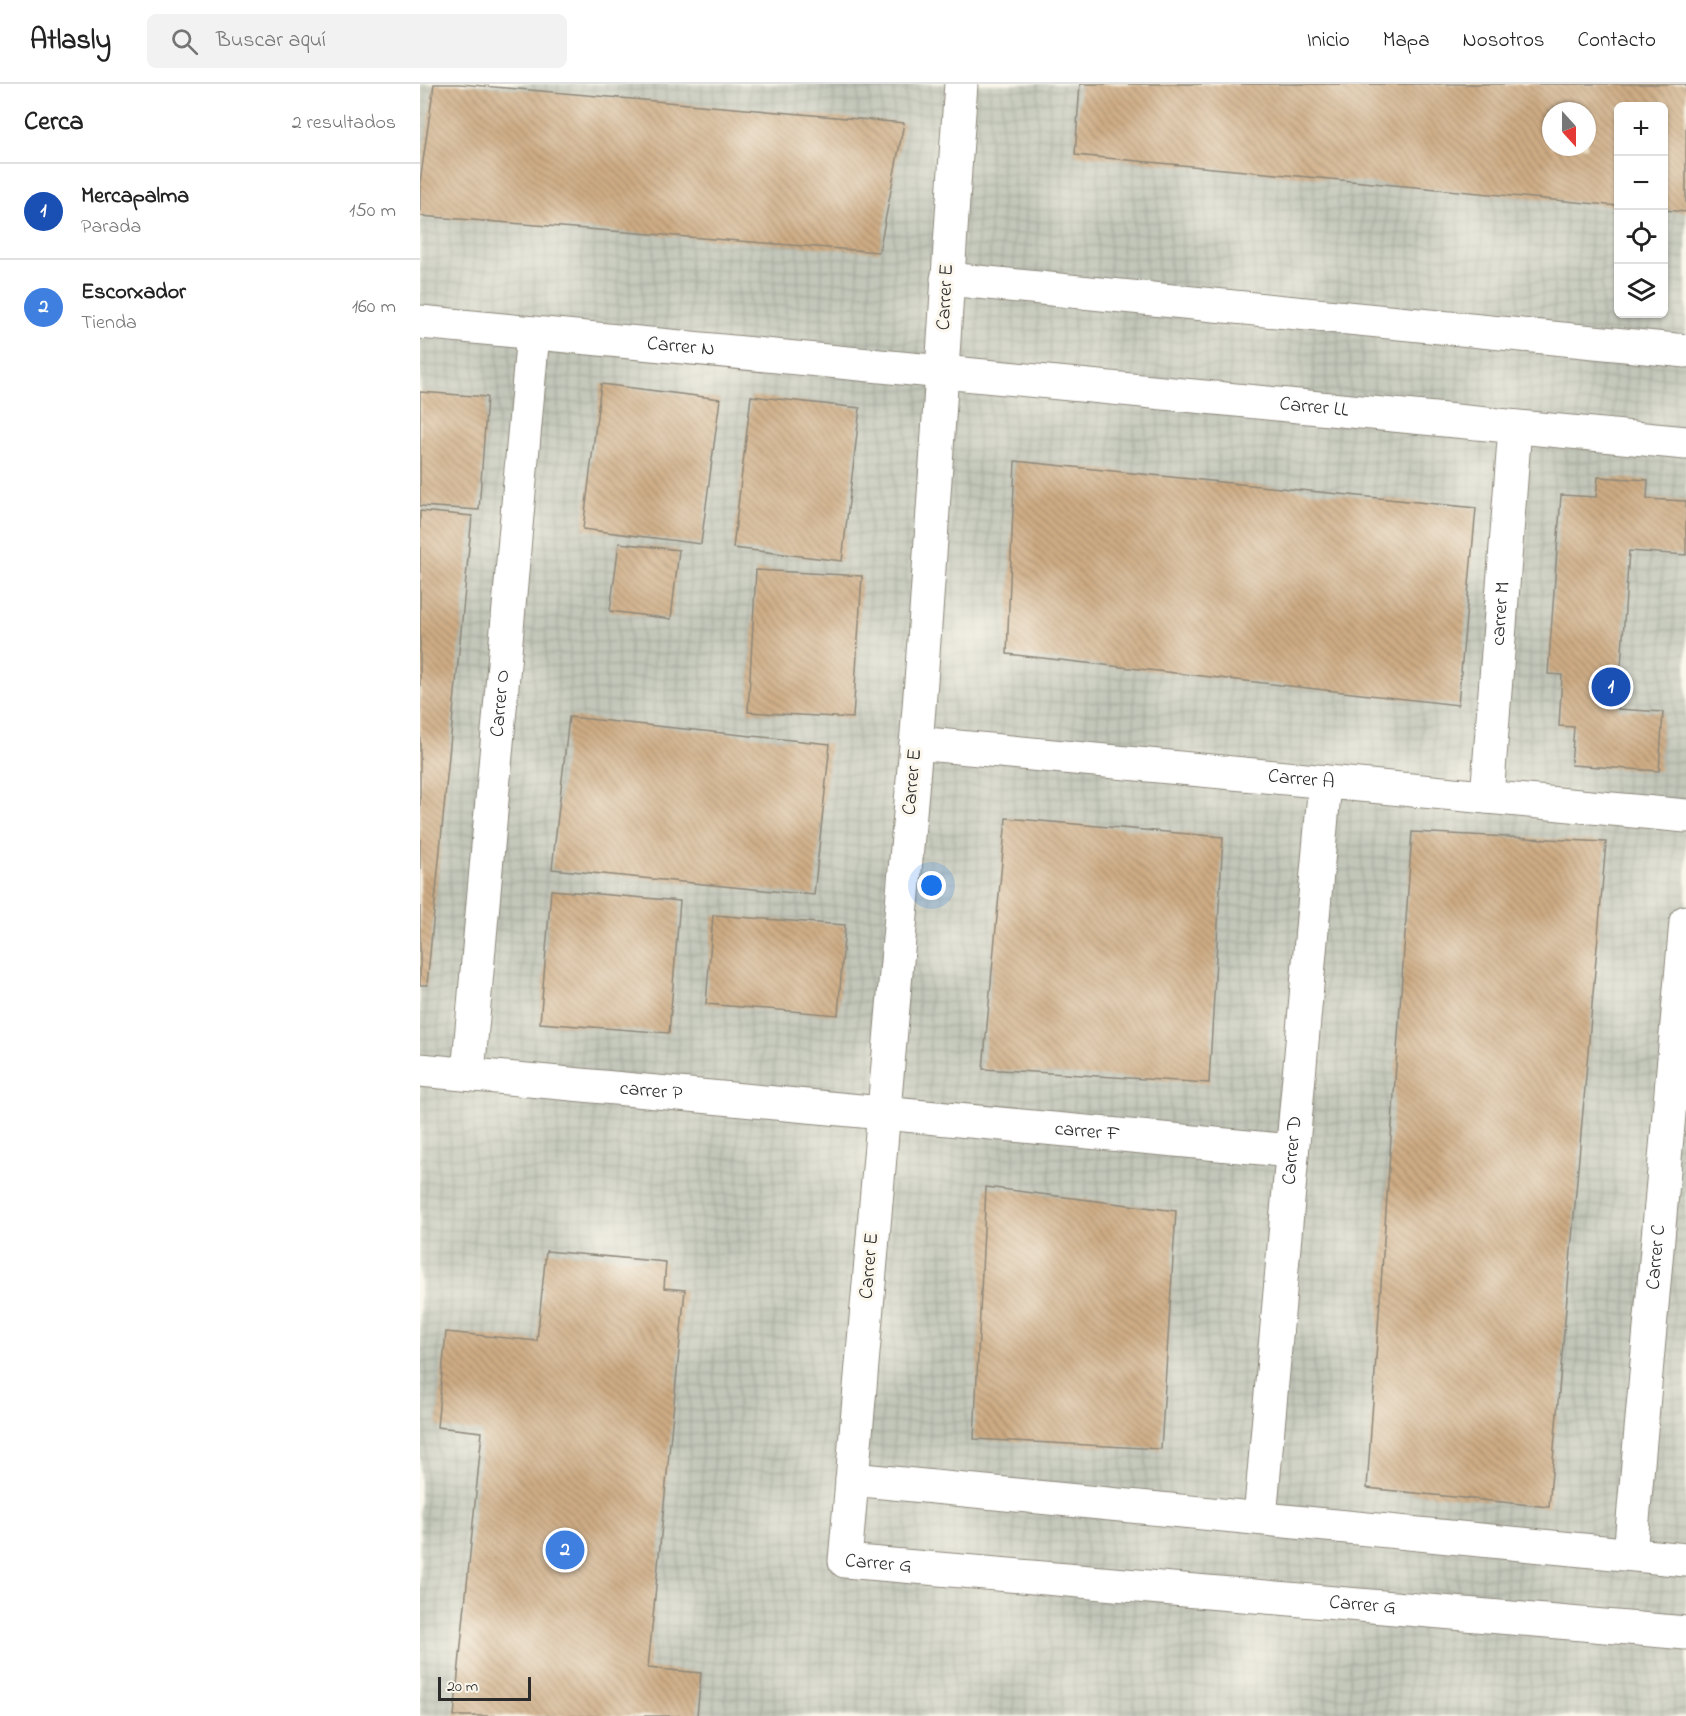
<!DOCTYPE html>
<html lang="es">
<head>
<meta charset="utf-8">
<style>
  :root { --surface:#fff; --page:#f2f2f2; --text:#222; --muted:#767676; --line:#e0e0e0; --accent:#0b8043 }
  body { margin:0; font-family:"Indie Flower",sans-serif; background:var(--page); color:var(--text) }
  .controls { position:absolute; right:18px; top:18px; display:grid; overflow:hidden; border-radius:9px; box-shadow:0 2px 4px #0004 }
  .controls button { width:54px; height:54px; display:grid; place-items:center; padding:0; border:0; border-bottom:2px solid var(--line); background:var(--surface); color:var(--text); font:30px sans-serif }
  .compass { position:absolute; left:1122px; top:18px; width:54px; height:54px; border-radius:50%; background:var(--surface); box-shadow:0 2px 4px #0004; rotate:159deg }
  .scale { position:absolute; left:18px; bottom:15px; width:93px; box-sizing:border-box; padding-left:6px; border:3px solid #2b2b2b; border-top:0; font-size:16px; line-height:21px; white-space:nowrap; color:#2b2b2b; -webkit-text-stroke:4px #fbf7ec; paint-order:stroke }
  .you { position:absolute; left:512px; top:802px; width:21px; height:21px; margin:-15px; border:4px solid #fff; border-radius:50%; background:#1a73e8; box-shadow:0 0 0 9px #1a73e833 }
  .badge { display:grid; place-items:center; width:39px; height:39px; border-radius:50%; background:var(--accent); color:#fff; font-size:20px; font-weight:700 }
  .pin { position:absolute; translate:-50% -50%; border:3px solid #fff; box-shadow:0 2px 6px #0006 }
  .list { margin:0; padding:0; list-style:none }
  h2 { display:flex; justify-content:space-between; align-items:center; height:78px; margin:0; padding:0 24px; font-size:26px }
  h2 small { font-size:20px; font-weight:400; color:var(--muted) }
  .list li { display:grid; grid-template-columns:39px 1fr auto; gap:18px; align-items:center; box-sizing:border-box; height:96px; padding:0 24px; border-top:2px solid var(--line) }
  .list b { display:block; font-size:22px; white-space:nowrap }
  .list p { margin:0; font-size:20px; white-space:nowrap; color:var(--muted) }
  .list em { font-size:20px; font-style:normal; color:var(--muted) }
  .icon { flex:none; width:33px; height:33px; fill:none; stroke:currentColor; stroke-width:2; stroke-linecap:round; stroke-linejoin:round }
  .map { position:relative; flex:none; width:1266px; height:1632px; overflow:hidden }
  header { display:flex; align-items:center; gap:36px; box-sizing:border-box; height:84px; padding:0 30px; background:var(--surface); border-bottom:2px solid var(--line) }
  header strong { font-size:28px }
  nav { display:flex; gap:33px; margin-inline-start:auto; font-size:21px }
  .search { width:420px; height:54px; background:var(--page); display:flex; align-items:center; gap:15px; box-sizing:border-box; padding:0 21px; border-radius:9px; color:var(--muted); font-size:22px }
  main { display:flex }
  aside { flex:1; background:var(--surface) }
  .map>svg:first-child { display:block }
  .industrial { fill:url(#industrial-grid); fill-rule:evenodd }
  .building { fill:url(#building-back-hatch); fill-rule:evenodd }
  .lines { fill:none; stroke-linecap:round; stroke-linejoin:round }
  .minor-casing { stroke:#8e887a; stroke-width:35 }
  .minor { stroke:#fff; stroke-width:33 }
  .labels { text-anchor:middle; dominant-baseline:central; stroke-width:6; stroke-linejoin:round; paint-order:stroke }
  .street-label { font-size:20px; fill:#2b2b2b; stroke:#fbf7ec }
</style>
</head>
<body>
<header>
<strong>Atlasly</strong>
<div class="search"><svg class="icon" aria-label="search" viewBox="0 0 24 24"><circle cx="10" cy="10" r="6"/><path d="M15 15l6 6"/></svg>Buscar aquí</div>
<nav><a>Inicio</a><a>Mapa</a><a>Nosotros</a><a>Contacto</a></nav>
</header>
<main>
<aside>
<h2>Cerca<small>2 resultados</small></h2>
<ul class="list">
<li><span class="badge" style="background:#1a4fb4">1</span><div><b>Mercapalma</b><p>Parada</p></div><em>150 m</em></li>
<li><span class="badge" style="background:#3f7fe0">2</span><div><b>Escorxador</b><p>Tienda</p></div><em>160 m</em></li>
</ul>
</aside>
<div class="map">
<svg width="1266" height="1632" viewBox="0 0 1266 1632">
  <defs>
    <pattern id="industrial-grid" width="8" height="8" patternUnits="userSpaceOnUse" patternTransform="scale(1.5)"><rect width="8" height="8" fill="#c2c6b9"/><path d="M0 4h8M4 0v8" fill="none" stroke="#a7aa9f"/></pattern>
    <pattern id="building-back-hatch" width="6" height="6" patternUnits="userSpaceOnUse" patternTransform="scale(1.5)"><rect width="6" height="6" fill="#ceac84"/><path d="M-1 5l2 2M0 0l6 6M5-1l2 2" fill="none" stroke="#a78c6c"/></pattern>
  </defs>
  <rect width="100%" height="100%" fill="#fbf7ec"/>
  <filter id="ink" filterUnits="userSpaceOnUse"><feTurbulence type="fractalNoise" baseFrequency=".0167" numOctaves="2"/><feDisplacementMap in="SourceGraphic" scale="12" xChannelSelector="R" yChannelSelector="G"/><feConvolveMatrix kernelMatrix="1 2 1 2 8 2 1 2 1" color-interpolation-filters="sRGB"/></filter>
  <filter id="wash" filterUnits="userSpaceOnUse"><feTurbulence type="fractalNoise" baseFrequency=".008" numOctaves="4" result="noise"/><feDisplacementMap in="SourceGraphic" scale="24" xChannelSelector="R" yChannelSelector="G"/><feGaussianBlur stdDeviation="1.35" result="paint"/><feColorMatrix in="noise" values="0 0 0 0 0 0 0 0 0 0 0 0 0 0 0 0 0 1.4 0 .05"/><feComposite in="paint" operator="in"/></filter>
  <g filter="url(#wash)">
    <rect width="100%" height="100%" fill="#f0e6ca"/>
    <path class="industrial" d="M0,0H1266V1632H0ZM1198,22H1244V230H1198ZM1131,27H1167V63H1131Z"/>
    <g id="blocks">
      <path class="building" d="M14,0H40L484,39L459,168L0,132V98Z
        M660,0H1266V128L1244,126V22H1198V122L655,71ZM1131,27H1167V63H1131Z
        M181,300L300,315L281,460L163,445Z
        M0,308L67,313L59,426L0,422Z
        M331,312L440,324L422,477L313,464Z
        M595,377L1056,424L1038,621L587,570Z
        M1178,393L1228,396L1227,415L1266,417V471L1209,467L1198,625L1243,628L1239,687L1151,681L1154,643L1139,642L1142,591L1128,590L1141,411L1176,413Z
        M0,427L52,432L7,901H0Z
        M199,459L259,466L251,535L190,527Z
        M336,486L442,492L433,634L328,628Z
        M149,633L410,660L394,811L132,785Z
        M586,734L803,753L789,999L563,985Z
        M992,748L1186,758L1129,1423L947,1404Z
        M131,806L260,817L249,949L120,939Z
        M293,831L425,841L418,931L286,920Z
        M566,1103L756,1127L741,1365L554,1355Z
        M126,1167L246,1178L244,1204L265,1206L228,1584L281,1589L277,1632H34L62,1348L17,1343L26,1248L117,1257Z"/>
    </g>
  </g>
  <g filter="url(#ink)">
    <use href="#blocks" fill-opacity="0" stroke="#8e887a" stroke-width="1.5"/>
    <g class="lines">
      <g class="minor-casing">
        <g id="minor">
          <path id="s1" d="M541,0C525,220 514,441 496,661C473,933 447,1205 425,1477L1266,1549"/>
          <path d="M527,195L1266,267"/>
          <path id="s2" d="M0,238L1266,359"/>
          <path id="s3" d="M496,659L1266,732"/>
          <path id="s4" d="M1067,713L1095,343"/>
          <path id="s5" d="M0,986L872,1067"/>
          <path id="s6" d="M48,990L113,249"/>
          <path d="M432,1395L1266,1476"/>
          <path id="s7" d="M840,1434L905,698"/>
          <path id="s8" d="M1210,1470L1266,838"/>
        </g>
      </g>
      <use href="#minor" class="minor"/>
    </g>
  </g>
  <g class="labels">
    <g class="street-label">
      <text transform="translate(526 213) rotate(-87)">Carrer E</text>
      <text stroke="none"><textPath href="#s2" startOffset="262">Carrer N</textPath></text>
      <text stroke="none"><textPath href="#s2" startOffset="898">Carrer LL</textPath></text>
      <text stroke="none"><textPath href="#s4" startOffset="184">carrer M</textPath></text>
      <text stroke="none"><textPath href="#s6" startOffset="372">Carrer O</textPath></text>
      <text stroke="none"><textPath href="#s3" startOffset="387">Carrer A</textPath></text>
      <text transform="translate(493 698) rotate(-85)">Carrer E</text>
      <text stroke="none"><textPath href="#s5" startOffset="232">carrer P</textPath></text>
      <text stroke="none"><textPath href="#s5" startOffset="670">carrer F</textPath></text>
      <text stroke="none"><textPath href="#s7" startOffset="369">Carrer D</textPath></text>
      <text stroke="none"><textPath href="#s8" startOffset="298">Carrer C</textPath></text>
      <text transform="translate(450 1182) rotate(-85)">Carrer E</text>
      <text stroke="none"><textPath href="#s1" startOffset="1515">Carrer G</textPath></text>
      <text stroke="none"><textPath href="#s1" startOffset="2001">Carrer G</textPath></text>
    </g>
  </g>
</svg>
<div class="controls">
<button>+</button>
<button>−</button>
<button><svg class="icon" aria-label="locate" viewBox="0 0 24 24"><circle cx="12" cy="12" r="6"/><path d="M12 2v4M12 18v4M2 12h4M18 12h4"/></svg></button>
<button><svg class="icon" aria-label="layers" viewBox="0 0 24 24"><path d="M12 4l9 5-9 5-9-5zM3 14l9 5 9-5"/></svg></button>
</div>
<svg class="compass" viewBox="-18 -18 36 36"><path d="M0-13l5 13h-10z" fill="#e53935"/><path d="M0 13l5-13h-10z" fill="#767676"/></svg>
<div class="scale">20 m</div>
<div class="you"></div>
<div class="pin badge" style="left:1191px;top:603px;background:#1a4fb4">1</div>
<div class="pin badge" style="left:145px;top:1466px;background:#3f7fe0">2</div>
</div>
</main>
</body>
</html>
